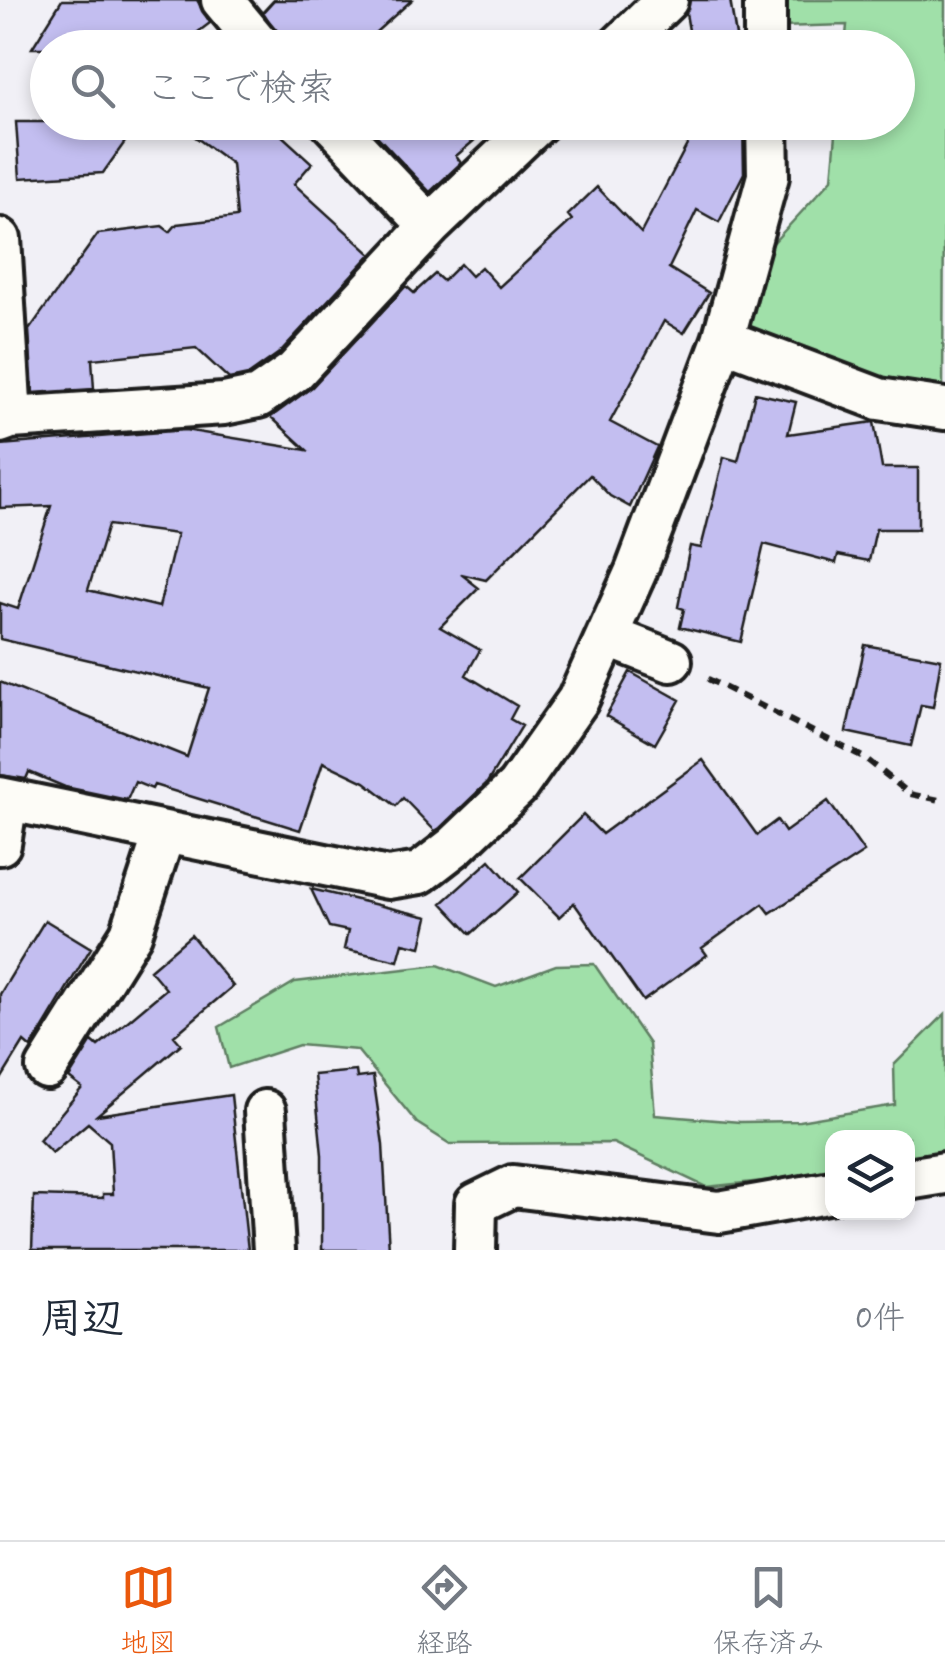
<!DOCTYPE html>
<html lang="ja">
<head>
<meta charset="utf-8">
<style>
  :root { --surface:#fff; --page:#f6f6f7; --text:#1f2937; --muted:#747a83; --line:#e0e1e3; --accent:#ea580c }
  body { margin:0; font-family:Mynerve,"Klee One",sans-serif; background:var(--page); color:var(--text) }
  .controls { position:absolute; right:30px; bottom:30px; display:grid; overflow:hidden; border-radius:20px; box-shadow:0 5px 15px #0003 }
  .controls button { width:90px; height:90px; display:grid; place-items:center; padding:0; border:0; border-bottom:2px solid var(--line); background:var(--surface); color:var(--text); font:50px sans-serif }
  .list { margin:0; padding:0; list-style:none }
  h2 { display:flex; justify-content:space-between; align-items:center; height:130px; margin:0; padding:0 40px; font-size:42px }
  h2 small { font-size:32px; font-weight:400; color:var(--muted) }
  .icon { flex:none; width:55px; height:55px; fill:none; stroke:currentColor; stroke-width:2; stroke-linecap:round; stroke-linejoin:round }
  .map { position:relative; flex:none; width:945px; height:1250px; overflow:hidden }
  .search { position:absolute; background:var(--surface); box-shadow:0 5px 15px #0003; left:30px; right:30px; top:30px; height:110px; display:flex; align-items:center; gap:25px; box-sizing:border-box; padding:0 35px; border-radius:55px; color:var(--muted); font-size:38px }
  .sheet { height:290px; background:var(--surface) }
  nav { display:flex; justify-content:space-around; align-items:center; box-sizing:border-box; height:140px; border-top:2px solid var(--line); background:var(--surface); font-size:28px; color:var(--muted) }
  nav a { display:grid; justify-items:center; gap:5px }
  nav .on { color:var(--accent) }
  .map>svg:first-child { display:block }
  .green { fill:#a0e0a9; stroke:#5e7e62; stroke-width:2.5 }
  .building { fill:#c3bef0; stroke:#1c1c1c; stroke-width:2.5; fill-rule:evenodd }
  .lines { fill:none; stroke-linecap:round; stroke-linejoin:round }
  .minor-casing { stroke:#1c1c1c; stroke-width:48 }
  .path { stroke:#1c1c1c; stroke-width:6; stroke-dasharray:10 8; stroke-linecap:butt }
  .minor { stroke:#fdfcf7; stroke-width:40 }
</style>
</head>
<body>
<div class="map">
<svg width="945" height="1250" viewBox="0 0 945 1250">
  <rect width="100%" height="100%" fill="#f1f0f6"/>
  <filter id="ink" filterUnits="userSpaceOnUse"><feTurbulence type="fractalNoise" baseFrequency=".01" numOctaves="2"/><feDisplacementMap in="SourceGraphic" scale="20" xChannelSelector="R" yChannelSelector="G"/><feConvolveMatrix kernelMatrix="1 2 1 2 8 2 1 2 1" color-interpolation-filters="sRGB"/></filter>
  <g filter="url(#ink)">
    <path class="green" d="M778,0H945L943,394L804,361L745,326L761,256L832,179L837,123L898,122V48L845,47L847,25L779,27Z
      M594,964L649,1044L655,1115L740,1122L799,1121L895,1105L894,1065L945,1014V1154L908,1161V1138H832V1174L706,1187L613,1143L450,1144L417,1123L357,1050L299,1045L229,1068L219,1027L295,982L438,965L496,987L556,965Z"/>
    <path class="building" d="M62,0H197L210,23L177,48H32Z
      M274,0H412L358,48H286L263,12Z
      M690,0H730L738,48H692L686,13Z
      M16,122H139L103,173L20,178Z
      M175,122H267L312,163L294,184L371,254L279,353L248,375L229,379L196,348L92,359L94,389L33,393L29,330L98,234L162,226L170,232L177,224L237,217L232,164Z
      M364,122H496L456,156L461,163L430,192Z
      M699,122H743L744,173L719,222L697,210L669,268L709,293L684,333L664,321L610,422L657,447L630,507L610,496L590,475L486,580L461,574L479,588L440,627L480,650L466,675L517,706L510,719L522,726L487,783L440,828L435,831L403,798L396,806L365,782L323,762L300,830L154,785L152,789L135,782L127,800L65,787L29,772L26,779L0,775V682L187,757L209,688L0,639V603L18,609L51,506L0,508V445L185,430L307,450L271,417L312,387L406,286L414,293L435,274L443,281L460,264L471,276L481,267L499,287L572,220L568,215L597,187L641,233ZM108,525L177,534L159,607L88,590Z
      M755,393L796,402L788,434L874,422L882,468H918V529H876L869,561L838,555L836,563L764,544L741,642L680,627L684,609L678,607L690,546L701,548L724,457L738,461Z
      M865,645L941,659L933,707L921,705L911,746L846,732Z
      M630,672L680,700L655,744L606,716Z
      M703,760L757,835L777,820L785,832L828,801L864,852L770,913L763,904L702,948L707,955L643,1001L574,903L559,917L520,878L583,815L602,834Z
      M490,860L518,892L471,934L442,903Z
      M311,889L428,917L421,947L403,943L398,961L344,949L348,931L329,927Z
      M45,920L91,948L31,1048L24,1042L0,1081V994Z
      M191,935L233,986L174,1036L181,1044L97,1115L231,1095L248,1250H32L34,1196L103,1198V1194H113L110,1142L88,1123L52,1153L39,1140L82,1088L69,1078L92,1041L98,1046L166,989L150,970Z
      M356,1071L357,1078L373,1076L383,1145L389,1250H322V1155L314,1075Z"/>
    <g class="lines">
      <g class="minor-casing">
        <path id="minor" d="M222,0L262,48
          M765,0V48
          M617,48L667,0
          M331,122L430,226
          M0,239L11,418
          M723,340L879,399L945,409
          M0,422L11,418L224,404L258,397L295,371L430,226L539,122
          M607,636L671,661
          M0,798L388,878L420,873L455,846L517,787L578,700L636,571L723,340L768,176L767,122
          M0,844L7,800
          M47,1068L131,934L164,834
          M265,1111L274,1250
          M908,1179L945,1173
          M475,1250L476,1204L513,1186L719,1212L832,1192"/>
      </g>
      <path class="path" d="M708,679L865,758L910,794L945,801"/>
      <use href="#minor" class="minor"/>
    </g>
  </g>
</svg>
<div class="controls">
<button><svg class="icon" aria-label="layers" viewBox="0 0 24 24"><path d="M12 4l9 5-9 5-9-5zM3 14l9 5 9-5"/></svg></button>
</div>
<div class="search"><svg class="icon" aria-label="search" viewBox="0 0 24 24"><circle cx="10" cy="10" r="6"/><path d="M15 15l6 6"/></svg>ここで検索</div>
</div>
<section class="sheet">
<h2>周辺<small>0件</small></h2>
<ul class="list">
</ul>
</section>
<nav>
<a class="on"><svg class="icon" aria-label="map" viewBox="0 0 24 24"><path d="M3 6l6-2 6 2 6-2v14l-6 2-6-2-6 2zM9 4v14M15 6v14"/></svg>地図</a>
<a><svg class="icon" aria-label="directions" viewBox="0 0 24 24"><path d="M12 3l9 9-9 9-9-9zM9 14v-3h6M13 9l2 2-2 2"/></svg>経路</a>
<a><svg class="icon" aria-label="saved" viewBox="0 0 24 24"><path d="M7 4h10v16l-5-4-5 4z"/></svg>保存済み</a>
</nav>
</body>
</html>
